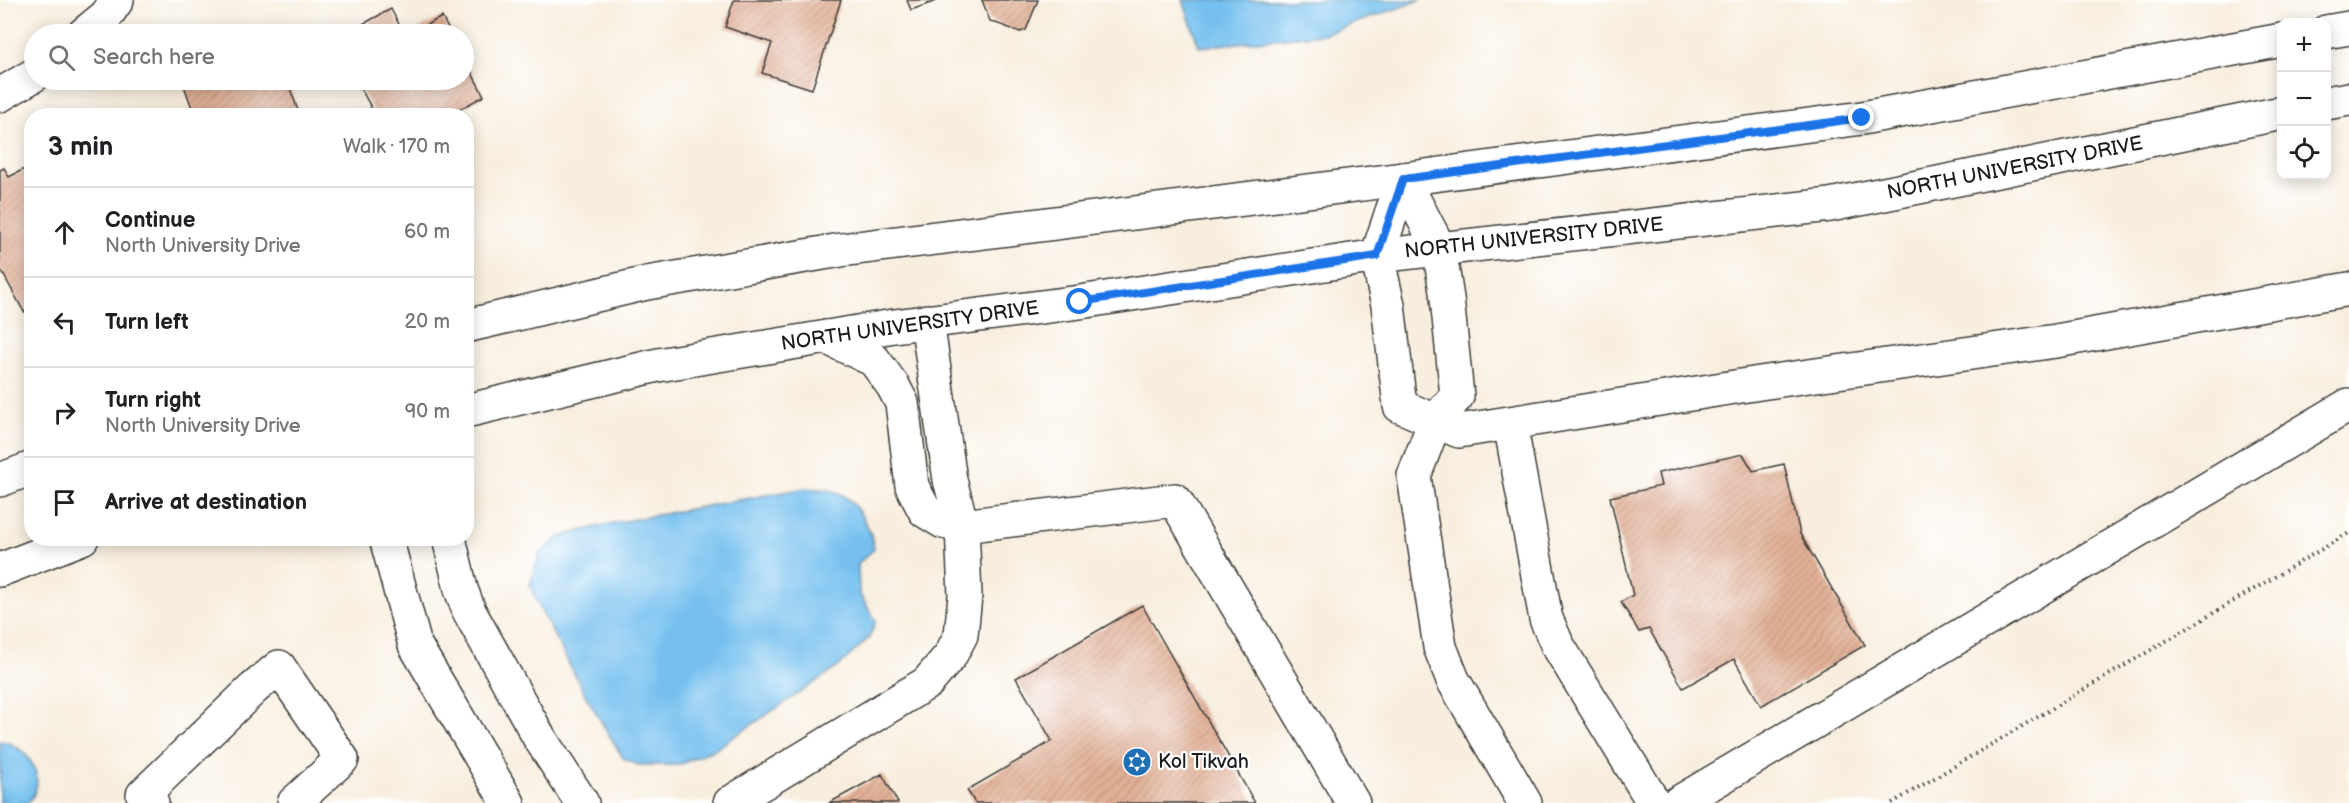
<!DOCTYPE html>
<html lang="en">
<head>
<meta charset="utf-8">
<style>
  :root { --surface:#fff; --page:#f2f2f2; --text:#202124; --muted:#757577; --line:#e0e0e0 }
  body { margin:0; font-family:"Balsamiq Sans",sans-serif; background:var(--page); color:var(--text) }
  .controls { position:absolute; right:18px; top:18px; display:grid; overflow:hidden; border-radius:12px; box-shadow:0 3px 15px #0003 }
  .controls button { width:54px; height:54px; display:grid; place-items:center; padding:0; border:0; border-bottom:2px solid var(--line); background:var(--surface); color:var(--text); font:30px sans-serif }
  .stop { position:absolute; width:18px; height:18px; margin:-14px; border:4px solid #1a73e8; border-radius:50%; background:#fff }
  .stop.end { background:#1a73e8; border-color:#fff; box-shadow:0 2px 6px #0008 }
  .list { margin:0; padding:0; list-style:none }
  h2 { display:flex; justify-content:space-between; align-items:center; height:78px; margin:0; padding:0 24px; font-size:26px }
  h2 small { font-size:20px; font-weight:400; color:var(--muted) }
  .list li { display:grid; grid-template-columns:39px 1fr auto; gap:18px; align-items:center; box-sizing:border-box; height:90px; padding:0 24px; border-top:2px solid var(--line) }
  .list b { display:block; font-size:22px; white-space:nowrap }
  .list p { margin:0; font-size:20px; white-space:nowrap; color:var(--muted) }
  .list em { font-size:20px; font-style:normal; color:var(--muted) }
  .icon { flex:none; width:33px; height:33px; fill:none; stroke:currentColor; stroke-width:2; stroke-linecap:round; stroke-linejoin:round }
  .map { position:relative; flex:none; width:2349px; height:803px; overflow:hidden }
  .search { position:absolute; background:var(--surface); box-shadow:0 3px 15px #0003; left:24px; top:24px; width:450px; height:66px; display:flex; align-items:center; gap:15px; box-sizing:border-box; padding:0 21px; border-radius:33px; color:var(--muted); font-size:22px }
  .panel { position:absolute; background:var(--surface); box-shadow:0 3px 15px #0003; left:24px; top:108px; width:450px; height:438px; border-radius:24px }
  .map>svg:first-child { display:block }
  .water { fill:#75c0ef; stroke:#486e86; stroke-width:1.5 }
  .building { fill:url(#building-hatch) }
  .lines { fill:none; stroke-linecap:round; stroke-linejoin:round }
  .minor-casing { stroke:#3d3c39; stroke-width:36 }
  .major-casing { stroke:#3d3c39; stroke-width:36 }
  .path { stroke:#3d3c39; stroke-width:4; stroke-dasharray:1.5 4.5; stroke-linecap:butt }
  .minor { stroke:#fff; stroke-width:33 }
  .major { stroke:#fff; stroke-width:33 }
  .route { stroke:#1a73e8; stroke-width:8 }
  .labels { text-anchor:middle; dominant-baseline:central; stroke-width:4.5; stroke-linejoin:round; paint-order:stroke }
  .street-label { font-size:20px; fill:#1c1c1c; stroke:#fff }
  .poi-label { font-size:20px; fill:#1c1c1c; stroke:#fff; text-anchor:start }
</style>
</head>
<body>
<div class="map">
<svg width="2349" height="803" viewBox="0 0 2349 803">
  <defs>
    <pattern id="building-hatch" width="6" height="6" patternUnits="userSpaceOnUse" patternTransform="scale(1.5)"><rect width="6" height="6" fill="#e2b096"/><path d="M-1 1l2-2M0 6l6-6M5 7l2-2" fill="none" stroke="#c19781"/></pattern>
  </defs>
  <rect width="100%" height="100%" fill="#fff"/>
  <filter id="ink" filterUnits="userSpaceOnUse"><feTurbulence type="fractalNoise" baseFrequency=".0167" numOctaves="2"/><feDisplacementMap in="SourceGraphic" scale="12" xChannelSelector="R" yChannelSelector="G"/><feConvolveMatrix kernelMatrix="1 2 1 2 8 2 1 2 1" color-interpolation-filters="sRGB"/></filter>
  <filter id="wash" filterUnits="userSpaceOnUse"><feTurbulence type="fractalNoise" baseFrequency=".008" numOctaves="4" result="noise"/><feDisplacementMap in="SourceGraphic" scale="24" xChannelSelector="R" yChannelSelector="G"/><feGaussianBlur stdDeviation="1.35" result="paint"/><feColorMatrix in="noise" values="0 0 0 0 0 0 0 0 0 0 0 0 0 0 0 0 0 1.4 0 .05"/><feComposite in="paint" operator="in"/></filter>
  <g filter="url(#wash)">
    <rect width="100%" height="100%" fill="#f8eede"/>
    <path class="water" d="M1183,0H1421L1324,34L1199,47Z
      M805,488C815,489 829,489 839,493C856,501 873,531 874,549L858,564L859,593L876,621L869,638L838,667L717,748L679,765H638L623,758L587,698L540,609L530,585L539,554L559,537L608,524Z
      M0,741C27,743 51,782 27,803H0Z"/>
    <g id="blocks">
      <path class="building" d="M734,0H841L812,89L762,73L772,43L725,27Z
        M907,0H939L911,10Z
        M982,0H1038L1026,30L1020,32L990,21Z
        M391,9L404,34H344Z
        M442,17L451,34H408Z
        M464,58L484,96L447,116H376L356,80H464Z
        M182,80H287L300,116H195Z
        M32,165V308L24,312L0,268V170L4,168L9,177Z
        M1743,454L1753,471L1784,464L1800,534L1865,645L1761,706L1734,659L1683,688L1649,629L1639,632L1621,602L1633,595L1610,497L1661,486L1658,473Z
        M1142,605L1255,803H975L967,790L1052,741L1016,678Z
        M882,774L898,803H829Z"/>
    </g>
  </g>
  <g filter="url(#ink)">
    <use href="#blocks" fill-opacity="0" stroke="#3d3c39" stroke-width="1.5"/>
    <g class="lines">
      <g class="minor-casing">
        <path id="minor" d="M84,34L106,16L117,0
          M0,95L34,75
          M1403,179L1377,256L1388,305L1400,406L1459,431L1760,383L2056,341L2349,289
          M1403,179L1439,248L1447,298L1457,396L1435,421L1414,476L1440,647L1453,680L1525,803
          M826,337L874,360L893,386L902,403L912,486L925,511L943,522L962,526L1175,500L1353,803
          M1510,423L1546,619L1557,644L1654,803
          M386,538L415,645L508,803
          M449,538L461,589L469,611L539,737L582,803
          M152,803L143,795L253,689L279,667L342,759L294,803
          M730,803L927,683L950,656L961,635L965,596L962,526L950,480L927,321
          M1678,803L2349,405"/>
      </g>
      <g class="major-casing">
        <path id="major" d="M2326,32L2349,28
          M2326,103L2349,99
          M466,326L647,283L841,250L1403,179L1862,118L2282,40
          M466,411L658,365L894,326L1080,302L1377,256L1830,205L2282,113
          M0,480L32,468
          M0,570L82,538"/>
      </g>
      <path class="path" d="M1892,803L2349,533"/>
      <use href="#minor" class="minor"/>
      <use href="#major" class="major"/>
    </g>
  </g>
  <g class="lines" filter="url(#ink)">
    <path class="route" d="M1080,302L1377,256L1403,179L1862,118"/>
  </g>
  <defs>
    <g id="synagogue-disc" transform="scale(1.5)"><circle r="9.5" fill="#1f6fb2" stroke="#fff"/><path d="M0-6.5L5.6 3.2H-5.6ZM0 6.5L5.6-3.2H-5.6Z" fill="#fff"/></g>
  </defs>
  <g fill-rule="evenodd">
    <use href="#synagogue-disc" x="1137" y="762"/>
  </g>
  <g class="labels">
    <g class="street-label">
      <text transform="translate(2015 168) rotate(-11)">NORTH UNIVERSITY DRIVE</text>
      <text transform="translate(1534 238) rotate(-6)">NORTH UNIVERSITY DRIVE</text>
      <text transform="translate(910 326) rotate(-8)">NORTH UNIVERSITY DRIVE</text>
    </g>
    <g class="poi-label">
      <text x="1158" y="762">Kol Tikvah</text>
    </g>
  </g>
</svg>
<div class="controls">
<button>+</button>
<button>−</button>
<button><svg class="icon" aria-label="locate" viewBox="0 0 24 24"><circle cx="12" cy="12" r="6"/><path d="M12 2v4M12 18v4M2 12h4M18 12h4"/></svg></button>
</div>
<div class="stop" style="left:1080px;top:302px"></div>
<div class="stop end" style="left:1862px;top:118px"></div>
<div class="search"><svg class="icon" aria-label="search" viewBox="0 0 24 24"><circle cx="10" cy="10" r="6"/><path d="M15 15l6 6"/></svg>Search here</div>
<section class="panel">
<h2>3 min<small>Walk · 170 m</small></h2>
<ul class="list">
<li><svg class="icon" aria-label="ahead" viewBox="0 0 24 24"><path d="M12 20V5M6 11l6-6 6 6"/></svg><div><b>Continue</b><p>North University Drive</p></div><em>60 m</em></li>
<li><svg class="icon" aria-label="left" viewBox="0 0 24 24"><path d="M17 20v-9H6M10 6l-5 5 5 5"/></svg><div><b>Turn left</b></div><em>20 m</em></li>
<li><svg class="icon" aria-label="right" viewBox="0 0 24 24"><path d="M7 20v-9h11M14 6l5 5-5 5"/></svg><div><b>Turn right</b><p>North University Drive</p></div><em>90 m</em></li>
<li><svg class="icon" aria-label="arrive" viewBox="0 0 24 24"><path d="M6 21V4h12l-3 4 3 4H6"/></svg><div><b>Arrive at destination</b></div></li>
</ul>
</section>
</div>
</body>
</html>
